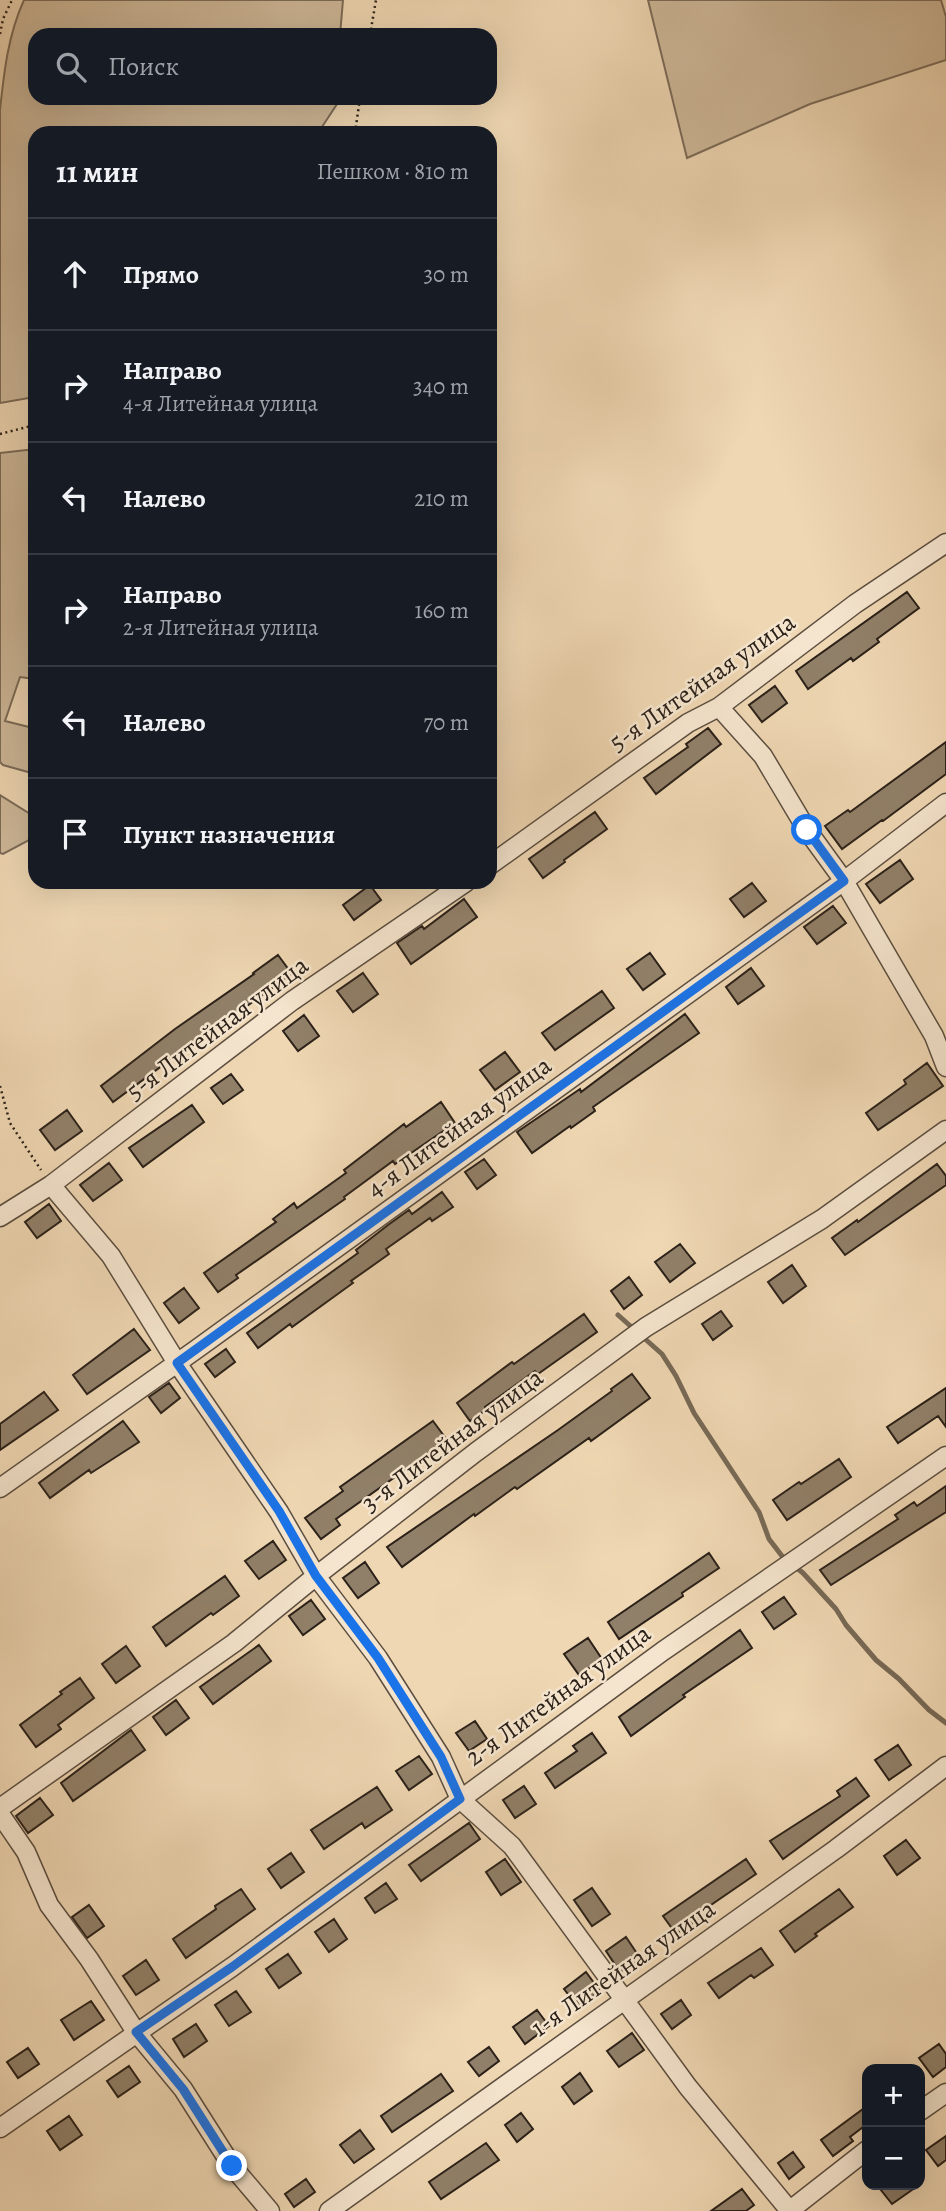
<!DOCTYPE html>
<html lang="ru">
<head>
<meta charset="utf-8">
<style>
  :root { --surface:#171b24; --page:#20242c; --text:#f1f3f6; --muted:#9ea1a6; --line:#363941 }
  body { margin:0; font-family:Alegreya,serif; background:var(--page); color:var(--text) }
  .controls { position:absolute; right:21px; bottom:21px; display:grid; overflow:hidden; border-radius:14px; box-shadow:0 7px 28px #0002 }
  .controls button { width:63px; height:63px; display:grid; place-items:center; padding:0; border:0; border-bottom:2px solid var(--line); background:var(--surface); color:var(--text); font:35px sans-serif }
  .stop { position:absolute; width:21px; height:21px; margin:-16px; border:5px solid #1a73e8; border-radius:50%; background:#fff }
  .stop.end { background:#1a73e8; border-color:#fff; box-shadow:0 2px 7px #0008 }
  .list { margin:0; padding:0; list-style:none }
  h2 { display:flex; justify-content:space-between; align-items:center; height:91px; margin:0; padding:0 28px; font-size:30px }
  h2 small { font-size:23px; font-weight:400; color:var(--muted) }
  .list li { display:grid; grid-template-columns:46px 1fr auto; gap:21px; align-items:center; box-sizing:border-box; height:112px; padding:0 28px; border-top:2px solid var(--line) }
  .list b { display:block; font-size:26px; white-space:nowrap }
  .list p { margin:0; font-size:23px; white-space:nowrap; color:var(--muted) }
  .list em { font-size:23px; font-style:normal; color:var(--muted) }
  .icon { flex:none; width:38px; height:38px; fill:none; stroke:currentColor; stroke-width:2; stroke-linecap:round; stroke-linejoin:round }
  .map { position:relative; flex:none; width:946px; height:2211px; overflow:hidden }
  .search { position:absolute; background:var(--surface); box-shadow:0 7px 28px #0002; left:28px; top:28px; width:469px; height:77px; display:flex; align-items:center; gap:18px; box-sizing:border-box; padding:0 24px; border-radius:21px; color:var(--muted); font-size:26px }
  .panel { position:absolute; background:var(--surface); box-shadow:0 7px 28px #0002; left:28px; top:126px; width:469px; height:763px; border-radius:21px }
  .map>svg:first-child { display:block }
  .green { fill:#ceb899; stroke:#7c6c59; stroke-width:2 }
  .lines { fill:none; stroke-linecap:round; stroke-linejoin:round }
  .stream { stroke:#786956; stroke-width:5 }
  .building { fill:#918069; stroke:#2b2119; stroke-width:2 }
  .minor-casing { stroke:#5c4e40; stroke-width:21 }
  .path { stroke:#2b2119; stroke-width:2.5; stroke-dasharray:2 3.5; stroke-linecap:butt }
  .minor { stroke:#f5e5ce; stroke-width:18 }
  .route { stroke:#1a73e8; stroke-width:9 }
  .labels { text-anchor:middle; dominant-baseline:central; stroke-width:5; stroke-linejoin:round; paint-order:stroke }
  .street-label { font-size:26px; fill:#2b2119; stroke:#f5e5ce }
</style>
</head>
<body>
<div class="map">
<svg width="946" height="2211" viewBox="0 0 946 2211">
  <rect width="100%" height="100%" fill="#efd7b3"/>
  <filter id="stains"><feTurbulence type="fractalNoise" baseFrequency=".00286" numOctaves="4"/><feColorMatrix values="0 0 0 0 .2 0 0 0 0 .09 0 0 0 0 .02 0 0 0 .5 -.17"/></filter>
  <radialGradient id="worn" r=".72"><stop offset=".6" stop-color="#630" stop-opacity="0"/><stop offset="1" stop-color="#630" stop-opacity=".3"/></radialGradient>
  <path class="green" d="M24,0H343L340,35H35V98H341L318,133H35V397L0,403V110C4,72 8,35 24,0Z
    M648,0H941L946,17V60L810,104L687,158Z
    M35,449V679L20,677L5,721L29,727L35,726V774L3,765L0,762V453Z
    M0,795L35,817V837L3,854L0,853Z"/>
  <g class="lines">
    <path class="stream" d="M618,1315L662,1354L676,1376L694,1413L759,1512L769,1539L782,1556L803,1573L836,1609L846,1625L876,1660L899,1679L929,1710L946,1723"/>
  </g>
  <path class="building" d="M907,592L919,608L877,639L879,642L853,661L851,658L808,689L796,671Z
    M775,686L787,703L762,722L749,705Z
    M708,728L721,744L656,794L644,778L688,747L686,744Z
    M946,742V774L883,821L882,820L842,849L825,826L848,810L850,812Z
    M595,812L607,829L564,860L565,862L543,878L529,859Z
    M900,860L913,879L880,903L866,884Z
    M752,883L766,901L744,917L730,899Z
    M370,885L381,900L354,920L343,905Z
    M464,899L477,917L411,964L397,943L422,926L424,929Z
    M833,906L846,923L817,944L804,927Z
    M650,953L665,974L643,990L627,969Z
    M278,955L292,974L226,1021L224,1020L113,1102L101,1086L175,1029L254,974L253,973Z
    M751,968L764,986L738,1004L726,987Z
    M363,973L378,994L353,1012L337,991Z
    M602,991L614,1008L555,1050L542,1033Z
    M685,1014L699,1033L593,1107L595,1111L571,1128L570,1126L532,1153L517,1132L580,1089L581,1092Z
    M304,1015L319,1036L298,1051L283,1031Z
    M505,1052L520,1072L495,1090L480,1070Z
    M927,1063L943,1086L878,1130L866,1113L906,1084L904,1080Z
    M231,1074L243,1090L223,1104L211,1088Z
    M441,1102L455,1123L395,1164L393,1161L344,1197L345,1199L236,1275L238,1278L218,1292L204,1273L276,1222L273,1219L294,1203L297,1208L346,1173L344,1170L404,1124L406,1127Z
    M192,1105L204,1122L143,1167L129,1148Z
    M67,1110L82,1131L55,1150L40,1130Z
    M484,1159L496,1175L477,1189L465,1172Z
    M109,1163L122,1180L93,1201L80,1185Z
    M937,1164L946,1176V1185L845,1255L832,1238L857,1220L858,1222Z
    M442,1192L453,1207L432,1221L430,1218L386,1249L389,1254L351,1281L353,1283L292,1327L290,1324L258,1348L247,1333L358,1253L356,1250L388,1225L409,1210L412,1214Z
    M49,1204L61,1221L37,1238L25,1222Z
    M680,1244L695,1263L670,1282L655,1262Z
    M792,1265L806,1286L783,1303L768,1282Z
    M629,1277L642,1295L624,1309L611,1291Z
    M184,1288L199,1308L179,1323L164,1303Z
    M721,1311L732,1326L713,1340L702,1324Z
    M584,1314L597,1332L538,1374L535,1371L485,1407L486,1410L470,1421L457,1403L512,1362L514,1364Z
    M134,1329L150,1350L87,1394L73,1375Z
    M226,1349L235,1362L215,1377L205,1364Z
    M632,1374L650,1398L591,1441L589,1438L517,1489L515,1487L475,1516L474,1514L402,1567L387,1547L558,1430L612,1391L611,1389Z
    M169,1383L180,1398L161,1413L149,1397Z
    M946,1388V1427L938,1416L898,1443L887,1427Z
    M44,1392L58,1410L0,1450V1424Z
    M123,1421L139,1442L91,1473L89,1470L50,1498L39,1483Z
    M433,1421L447,1440L336,1519L340,1525L321,1539L305,1518L343,1491L340,1487Z
    M839,1459L851,1477L787,1520L773,1500L799,1482L801,1484Z
    M946,1486V1512L831,1585L820,1570L898,1519L895,1515L914,1502L917,1506Z
    M273,1541L286,1560L259,1579L245,1561Z
    M709,1553L719,1568L682,1593L683,1596L619,1639L608,1622Z
    M365,1562L379,1583L358,1598L343,1578Z
    M225,1576L239,1596L213,1615L211,1613L166,1646L153,1627Z
    M784,1597L796,1614L774,1629L762,1612Z
    M311,1600L325,1619L303,1635L289,1616Z
    M740,1630L752,1648L683,1695L685,1697L631,1736L619,1717Z
    M588,1638L602,1659L579,1675L564,1654Z
    M259,1645L271,1661L213,1704L200,1687Z
    M126,1646L140,1666L116,1683L102,1664Z
    M80,1678L94,1698L58,1725L61,1729L36,1747L20,1725L62,1694L60,1692Z
    M176,1700L189,1718L166,1735L153,1717Z
    M475,1721L487,1739L469,1751L456,1733Z
    M131,1730L145,1750L73,1801L61,1783Z
    M592,1733L606,1753L555,1788L545,1773L577,1751L573,1746Z
    M898,1745L911,1765L889,1780L875,1760Z
    M419,1756L432,1774L409,1790L396,1771Z
    M856,1778L869,1796L783,1859L770,1841L840,1796L837,1791Z
    M524,1786L536,1804L515,1818L503,1800Z
    M377,1787L392,1810L365,1828L362,1823L324,1849L311,1830Z
    M40,1798L53,1815L28,1833L16,1816Z
    M469,1823L480,1839L421,1881L409,1865Z
    M906,1840L920,1858L897,1875L884,1856Z
    M291,1853L304,1872L281,1888L268,1869Z
    M505,1859L521,1882L501,1895L486,1872Z
    M746,1859L756,1874L695,1916L698,1920L676,1934L663,1916Z
    M386,1883L397,1899L375,1913L365,1898Z
    M592,1888L610,1914L592,1926L574,1900Z
    M241,1889L255,1909L186,1958L173,1939L216,1909L215,1906Z
    M839,1889L853,1907L815,1934L817,1936L795,1952L780,1931Z
    M89,1905L104,1926L87,1938L72,1917Z
    M334,1919L347,1939L329,1952L315,1932Z
    M626,1937L640,1958L620,1972L606,1951Z
    M761,1948L773,1965L754,1978L751,1975L719,1998L708,1983Z
    M288,1954L301,1973L279,1988L266,1969Z
    M146,1960L159,1980L136,1995L123,1976Z
    M586,1972L600,1991L578,2007L564,1989Z
    M236,1991L251,2012L229,2026L215,2005Z
    M681,2000L691,2015L672,2029L661,2014Z
    M91,2001L104,2020L74,2040L61,2020Z
    M537,2010L549,2026L525,2044L513,2027Z
    M196,2024L207,2041L184,2057L173,2039Z
    M632,2033L644,2050L619,2067L607,2051Z
    M939,2044L946,2054V2067L933,2077L919,2058Z
    M489,2047L499,2061L479,2076L468,2062Z
    M28,2048L39,2064L18,2078L7,2062Z
    M129,2066L140,2082L118,2097L107,2081Z
    M580,2073L592,2091L574,2104L562,2087Z
    M441,2074L453,2091L392,2132L381,2116Z
    M867,2106V2124L850,2137L853,2141L833,2156L821,2140Z
    M521,2113L533,2129L517,2142L505,2125Z
    M69,2116L82,2135L60,2150L47,2131Z
    M360,2130L374,2149L354,2163L340,2145Z
    M946,2136V2160L938,2166L926,2150Z
    M486,2143L499,2160L441,2199L429,2182Z
    M793,2152L804,2167L789,2179L778,2163Z
    M306,2179L315,2192L294,2207L285,2194Z
    M877,2185H919L892,2204Z
    M742,2189L754,2205L746,2211H711Z"/>
  <g class="lines">
    <g class="minor-casing">
      <path id="minor" d="M719,707L763,756L807,830L844,881L934,1036L946,1067
        M490,865L688,723L719,707L855,604L946,543
        M51,1185L111,1256L177,1363L279,1512L316,1576L378,1658L441,1757L460,1799L512,1846L688,2087L790,2211
        M0,1217L51,1185L292,1001L466,882
        M0,1488L194,1351L844,881L946,803
        M0,1808L234,1643L316,1576L476,1452L646,1327L822,1219L946,1130
        M0,1814L26,1852L49,1905L89,1959L136,2032L183,2089L232,2166L270,2211
        M920,2111L946,2093
        M0,2128L232,1967L663,1651L946,1456
        M329,2211L836,1849L946,1766
        M789,2211L867,2150"/>
    </g>
    <path class="path" d="M0,34L3,19L12,0
      M370,35L376,0
      M355,133L360,98
      M0,434L35,425
      M0,1086L10,1123L41,1170"/>
    <use href="#minor" class="minor"/>
  </g>
  <g class="lines">
    <path class="route" d="M232,2166L183,2089L136,2032L232,1967L460,1799L441,1757L378,1658L316,1576L279,1511L177,1363L844,881L807,830"/>
  </g>
  <g class="labels">
    <g class="street-label">
      <text transform="translate(702 682) rotate(-35)">5-я Литейная улица</text>
      <text transform="translate(217 1028) rotate(-37)">5-я Литейная улица</text>
      <text transform="translate(459 1127) rotate(-36)">4-я Литейная улица</text>
      <text transform="translate(452 1440) rotate(-37)">3-я Литейная улица</text>
      <text transform="translate(558 1695) rotate(-36)">2-я Литейная улица</text>
      <text transform="translate(623 1968) rotate(-35)">1-я Литейная улица</text>
    </g>
  </g>
  <rect width="100%" height="100%" filter="url(#stains)"/>
  <rect width="100%" height="100%" fill="url(#worn)"/>
</svg>
<div class="controls">
<button>+</button>
<button>−</button>
</div>
<div class="stop" style="left:807px;top:830px"></div>
<div class="stop end" style="left:232px;top:2166px"></div>
<div class="search"><svg class="icon" aria-label="search" viewBox="0 0 24 24"><circle cx="10" cy="10" r="6"/><path d="M15 15l6 6"/></svg>Поиск</div>
<section class="panel">
<h2>11 мин<small>Пешком · 810 m</small></h2>
<ul class="list">
<li><svg class="icon" aria-label="ahead" viewBox="0 0 24 24"><path d="M12 20V5M6 11l6-6 6 6"/></svg><div><b>Прямо</b></div><em>30 m</em></li>
<li><svg class="icon" aria-label="right" viewBox="0 0 24 24"><path d="M7 20v-9h11M14 6l5 5-5 5"/></svg><div><b>Направо</b><p>4-я Литейная улица</p></div><em>340 m</em></li>
<li><svg class="icon" aria-label="left" viewBox="0 0 24 24"><path d="M17 20v-9H6M10 6l-5 5 5 5"/></svg><div><b>Налево</b></div><em>210 m</em></li>
<li><svg class="icon" aria-label="right" viewBox="0 0 24 24"><path d="M7 20v-9h11M14 6l5 5-5 5"/></svg><div><b>Направо</b><p>2-я Литейная улица</p></div><em>160 m</em></li>
<li><svg class="icon" aria-label="left" viewBox="0 0 24 24"><path d="M17 20v-9H6M10 6l-5 5 5 5"/></svg><div><b>Налево</b></div><em>70 m</em></li>
<li><svg class="icon" aria-label="arrive" viewBox="0 0 24 24"><path d="M6 21V4h12l-3 4 3 4H6"/></svg><div><b>Пункт назначения</b></div></li>
</ul>
</section>
</div>
</body>
</html>
